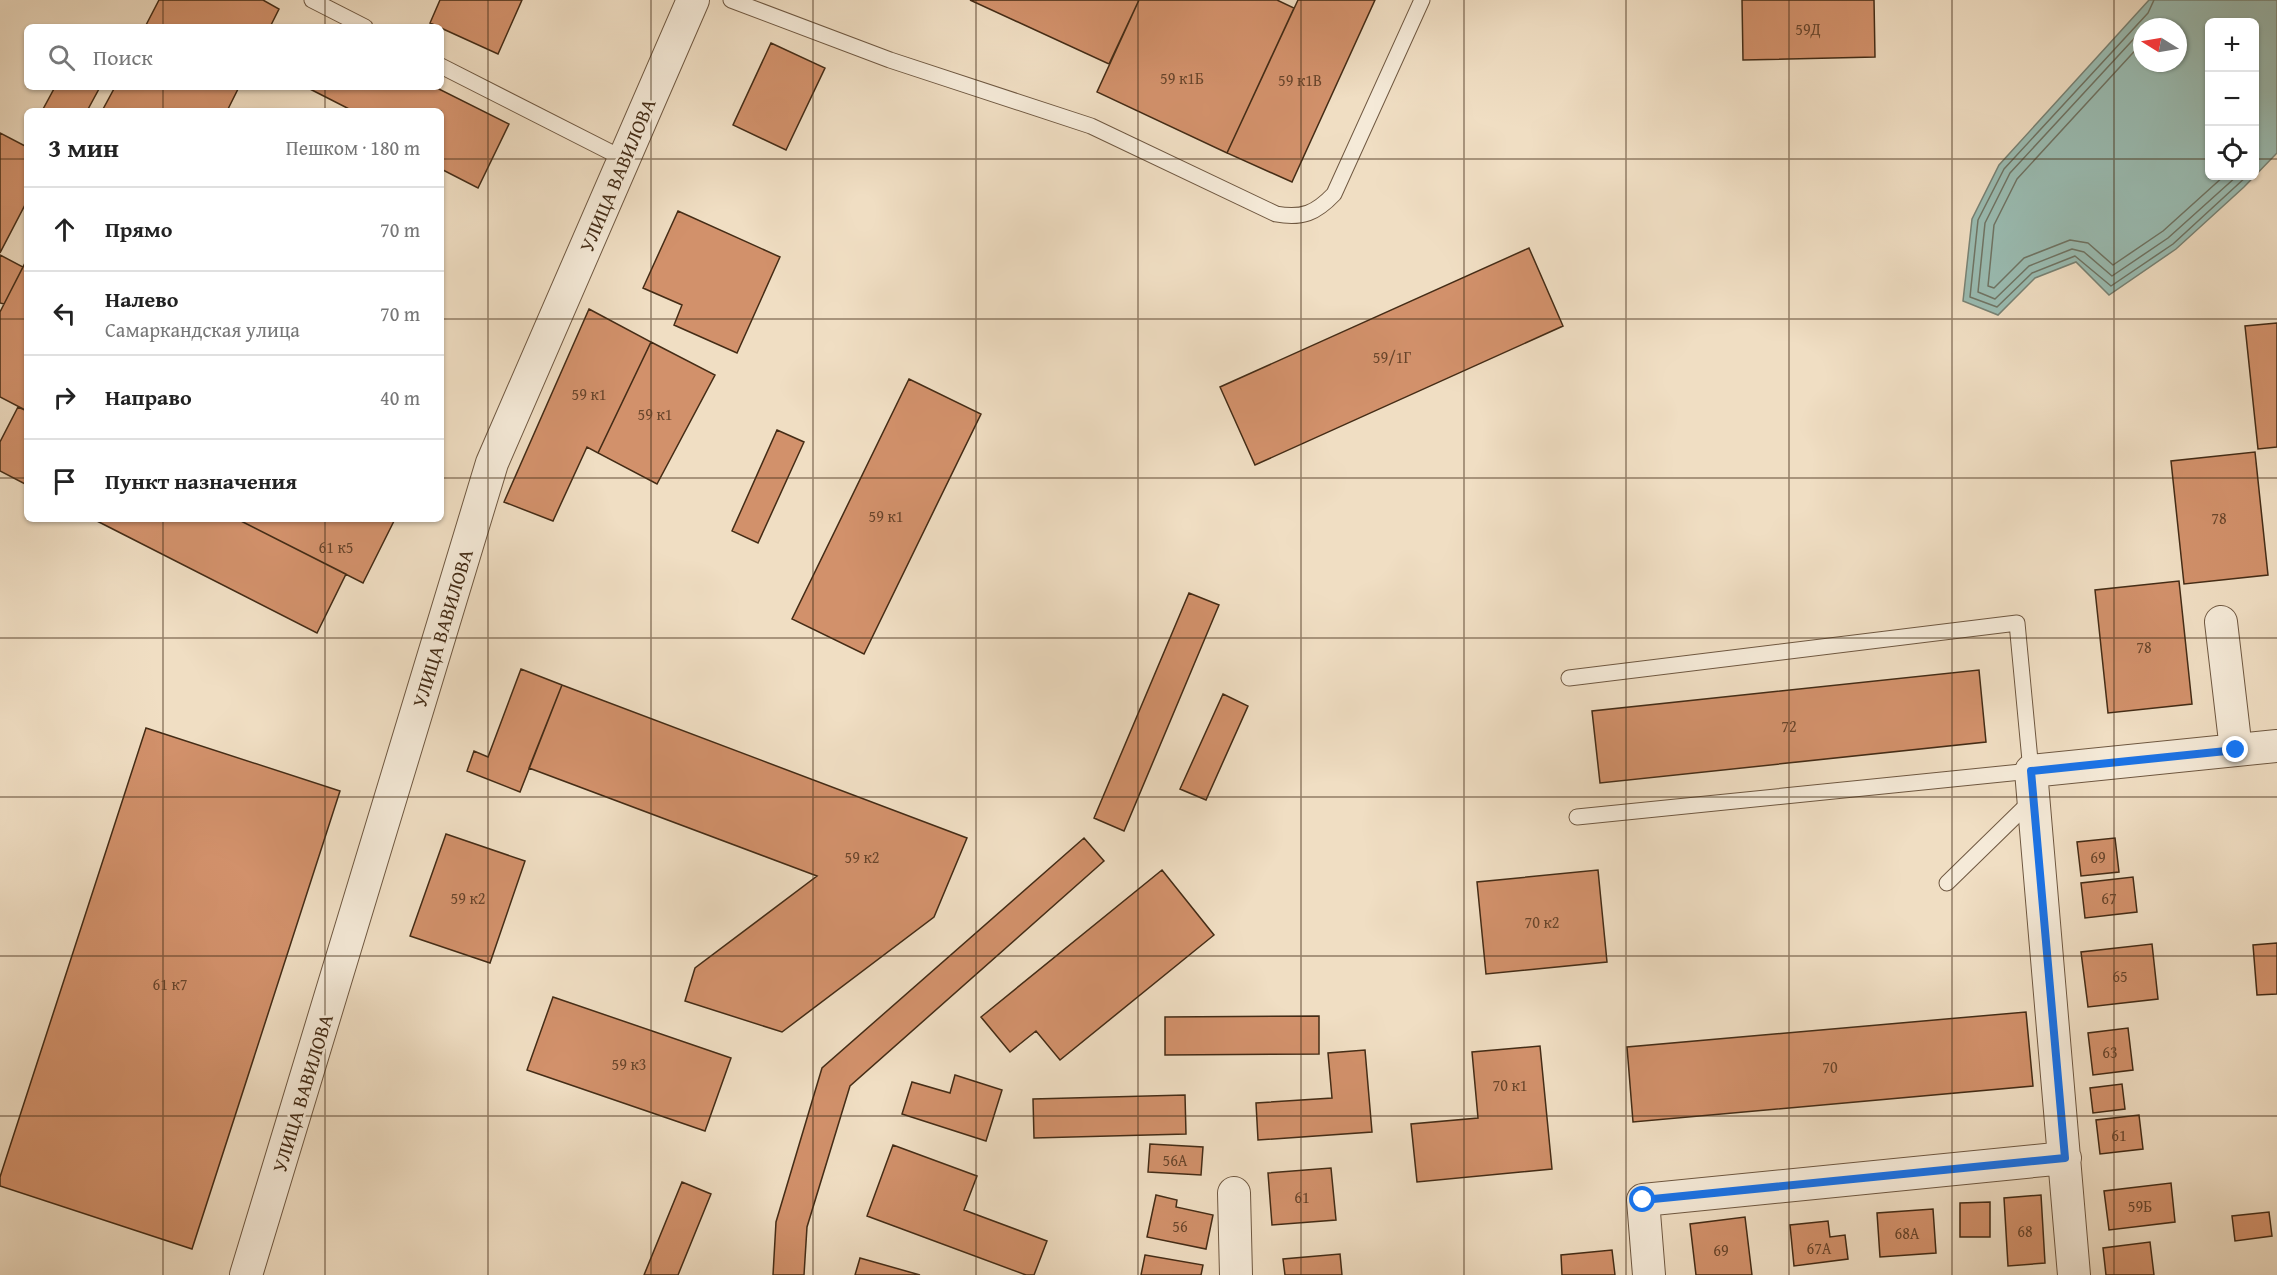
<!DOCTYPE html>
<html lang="ru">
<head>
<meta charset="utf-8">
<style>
  :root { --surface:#fff; --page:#f6f6f6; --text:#222; --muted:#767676; --line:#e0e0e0 }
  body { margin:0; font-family:"Gentium Book Plus",serif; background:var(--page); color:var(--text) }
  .controls { position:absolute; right:18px; top:18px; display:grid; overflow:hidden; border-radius:9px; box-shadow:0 2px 4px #0004 }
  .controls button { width:54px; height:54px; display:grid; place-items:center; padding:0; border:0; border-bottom:2px solid var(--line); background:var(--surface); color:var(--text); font:30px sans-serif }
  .compass { position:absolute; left:2133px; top:18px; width:54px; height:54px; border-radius:50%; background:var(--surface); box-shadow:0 2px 4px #0004; rotate:281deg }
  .stop { position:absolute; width:18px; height:18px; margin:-14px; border:4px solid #1a73e8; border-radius:50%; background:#fff }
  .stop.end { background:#1a73e8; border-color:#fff; box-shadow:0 2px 6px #0008 }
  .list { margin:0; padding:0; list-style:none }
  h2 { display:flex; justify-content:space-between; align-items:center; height:78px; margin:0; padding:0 24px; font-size:26px }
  h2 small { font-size:20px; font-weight:400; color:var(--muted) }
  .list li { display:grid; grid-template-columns:39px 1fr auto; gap:18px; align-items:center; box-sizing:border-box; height:84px; padding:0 24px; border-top:2px solid var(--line) }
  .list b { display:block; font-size:22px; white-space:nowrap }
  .list p { margin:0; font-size:20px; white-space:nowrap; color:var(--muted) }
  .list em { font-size:20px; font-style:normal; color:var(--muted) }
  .icon { flex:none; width:33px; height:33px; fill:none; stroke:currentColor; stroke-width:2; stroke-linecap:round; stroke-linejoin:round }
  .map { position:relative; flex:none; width:2277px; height:1275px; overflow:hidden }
  .search { position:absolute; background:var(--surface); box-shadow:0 2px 4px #0004; left:24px; top:24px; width:420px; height:66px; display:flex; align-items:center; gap:15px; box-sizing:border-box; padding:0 21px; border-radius:9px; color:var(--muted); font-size:22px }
  .panel { position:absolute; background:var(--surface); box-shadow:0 2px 4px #0004; left:24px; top:108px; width:420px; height:414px; border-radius:9px }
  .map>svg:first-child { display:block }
  .water { fill:#9abcb2; stroke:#788274; stroke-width:1.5; fill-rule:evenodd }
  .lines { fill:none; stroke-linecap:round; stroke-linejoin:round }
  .shore { stroke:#6f7464; stroke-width:1.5 }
  .building { fill:#d2916b; stroke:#442c16; stroke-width:1.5 }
  .lane-casing { stroke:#6f5841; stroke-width:17 }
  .street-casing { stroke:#6f5841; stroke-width:34 }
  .lane { stroke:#f5ead8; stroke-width:15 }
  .street { stroke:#f5ead8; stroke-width:32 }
  .route { stroke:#1a73e8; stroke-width:8 }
  .grid { fill:none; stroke:#442c16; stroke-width:1.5; stroke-opacity:0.55 }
  .labels { text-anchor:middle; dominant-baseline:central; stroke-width:5; stroke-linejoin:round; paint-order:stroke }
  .number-label { font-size:16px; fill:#68452b }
  .street-label { font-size:20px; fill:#442c16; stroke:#f5ead8 }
</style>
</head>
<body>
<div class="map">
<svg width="2277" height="1275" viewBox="0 0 2277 1275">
  <rect width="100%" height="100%" fill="#f0dec3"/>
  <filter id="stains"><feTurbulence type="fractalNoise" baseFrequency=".00333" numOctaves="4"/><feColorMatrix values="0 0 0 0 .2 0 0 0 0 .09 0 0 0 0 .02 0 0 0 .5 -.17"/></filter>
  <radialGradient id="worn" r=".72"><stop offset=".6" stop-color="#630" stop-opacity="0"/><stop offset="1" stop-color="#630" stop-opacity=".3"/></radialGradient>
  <path class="water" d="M2149,0H2277V153L2244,187L2176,249L2109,295L2076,262L2035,278L1998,315L1963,301L1972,219L1999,165ZM2210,22H2254V176H2210ZM2142,27H2178V63H2142Z"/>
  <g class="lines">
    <path class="shore" d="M2154,0L2148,13L2004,169L1978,220L1970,297L1997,307L2032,273L2075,256L2111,286L2173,244L2247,176
      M2142,30L2010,173L1985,223L1978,292L1995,299L2029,266L2072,249L2084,252L2112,276L2168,238L2237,176
      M2142,43L2017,179L1994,225L1988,286L1994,288L2024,258L2070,240L2088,243L2113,265L2163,231L2224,176"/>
  </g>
  <path class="building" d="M159,0H263L279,9L270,27H145Z
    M440,0H522L498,54L430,23Z
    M970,0H1139L1109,64Z
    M1139,0H1277L1294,8L1227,153L1097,92Z
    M1298,0H1375L1292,182L1227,153Z
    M1742,0H1874L1875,57L1743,60Z
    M771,43L825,68L786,150L733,125Z
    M55,87H100L87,111H42Z
    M115,87H239L227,111H102Z
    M306,87H435L509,124L478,188L441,169V111H353Z
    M0,133L27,147V201L0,253Z
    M678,211L780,257L737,353L674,325L682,305L643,288Z
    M1529,248L1563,326L1255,465L1220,387Z
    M0,255L23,267L4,304L0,303Z
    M27,259V411L0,397V312Z
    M589,309L651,342L598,453L587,447L553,521L504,502Z
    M2277,323V447L2258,449L2245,326Z
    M651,342L715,375L657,484L598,453Z
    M909,379L981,414L864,654L792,619Z
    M18,407L27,411V485L0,471V442Z
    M777,430L804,442L758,543L732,531Z
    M2255,452L2268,575L2184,584L2171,461Z
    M93,519H237L346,574L317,633Z
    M237,519H395L363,583Z
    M2179,581L2192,704L2108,713L2095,590Z
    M1189,593L1219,605L1124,831L1094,818Z
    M521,669L562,685L520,792L467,771L474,751L488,757Z
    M1979,670L1986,742L1600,783L1592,711Z
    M562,685L967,838L934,917L782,1032L685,1001L695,968L817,876L529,768Z
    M1223,694L1248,706L1206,800L1180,789Z
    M146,728L340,791L192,1249L0,1186V1177Z
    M446,834L525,861L490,963L410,936Z
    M1084,838L1104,861L850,1086L807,1227L804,1275H773L776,1222L822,1068Z
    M2115,838L2119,872L2081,876L2077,842Z
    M1162,870L1214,935L1060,1060L1036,1031L1010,1052L981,1017Z
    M1598,870L1607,962L1486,974L1477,882Z
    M2133,877L2137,912L2085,918L2081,883Z
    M2277,943V994L2257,995L2253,945Z
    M2152,944L2158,999L2088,1007L2081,952Z
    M553,997L731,1058L705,1131L527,1070Z
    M2026,1012L2033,1086L1633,1122L1627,1047Z
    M1319,1016V1054L1165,1055V1017Z
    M2128,1028L2133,1070L2093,1075L2088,1033Z
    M1540,1046L1552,1169L1417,1182L1411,1124L1478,1118L1472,1052Z
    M1365,1050L1372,1132L1258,1140L1256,1103L1332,1098L1328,1053Z
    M955,1075L1002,1090L986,1141L902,1114L912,1082L950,1093Z
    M2122,1084L2125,1109L2093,1113L2090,1088Z
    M1185,1095L1186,1134L1034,1138L1033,1099Z
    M2139,1115L2143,1149L2100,1154L2096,1120Z
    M1150,1144L1203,1147L1201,1175L1148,1172Z
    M893,1145L977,1176L964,1210L1047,1241L1034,1275H1026L867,1216Z
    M1331,1168L1336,1220L1272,1225L1268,1173Z
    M682,1182L711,1194L678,1275H644Z
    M2171,1183L2175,1222L2109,1230L2104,1191Z
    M1156,1195L1177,1200L1176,1207L1213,1215L1206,1249L1147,1237Z
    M2041,1195L2045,1263L2008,1266L2004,1198Z
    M1990,1202V1237H1960V1203Z
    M1933,1209L1936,1253L1880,1257L1877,1213Z
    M2269,1212L2272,1236L2235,1241L2232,1216Z
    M1745,1217L1752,1275H1696L1690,1224Z
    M1828,1221L1830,1237L1845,1235L1848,1259L1794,1266L1790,1225Z
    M2150,1242L2154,1275H2106L2103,1248Z
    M1612,1250L1615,1275H1562L1561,1255Z
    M1340,1254L1342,1275H1285L1283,1259Z
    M1145,1255L1203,1265L1201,1275H1141Z
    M860,1258L920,1275H855Z"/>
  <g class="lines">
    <g class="lane-casing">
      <path id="lane" d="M312,0L365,27
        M731,0L890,60L1091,126L1276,214C1302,219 1316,213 1334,194L1422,0
        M441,66L624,159
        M1569,678L2017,623L2031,771L1577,817
        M1947,883L2032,800"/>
    </g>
    <g class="street-casing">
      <path id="street" d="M2221,622L2236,750
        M1234,1193L1236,1275
        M246,1275L492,463L693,0
        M1649,1275L1643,1200L2065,1158
        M2074,1275L2031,771L2277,746"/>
    </g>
    <use href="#lane" class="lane"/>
    <use href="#street" class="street"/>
  </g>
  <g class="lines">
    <path class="route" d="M1643,1200L2065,1158L2031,771L2236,750"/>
  </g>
  <path class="grid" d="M163,0V27M325,0V27M488,0V1275M651,0V1275M813,0V1275M976,0V1275M1138,0V1275M1301,0V1275M1464,0V1275M1626,0V1275M1789,0V1275M1952,0V1275M2114,0V1275M163,87V111M325,87V111M0,159H27M441,159H2210M2254,159H2277M0,319H27M441,319H2277M0,478H27M441,478H2277M163,519V1275M325,519V1275M0,638H2277M0,797H2277M0,956H2277M0,1116H2277"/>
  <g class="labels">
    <g class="number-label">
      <text x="1808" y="29">59Д</text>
      <text x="1182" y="78">59 к1Б</text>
      <text x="1300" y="80">59 к1В</text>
      <text x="1392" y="357">59/1Г</text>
      <text x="589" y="394">59 к1</text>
      <text x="655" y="414">59 к1</text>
      <text x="886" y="516">59 к1</text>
      <text x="2219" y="518">78</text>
      <text x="336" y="547">61 к5</text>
      <text x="2144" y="647">78</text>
      <text x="1789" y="726">72</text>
      <text x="862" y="857">59 к2</text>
      <text x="2098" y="857">69</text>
      <text x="468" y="898">59 к2</text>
      <text x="2109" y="898">67</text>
      <text x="1542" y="922">70 к2</text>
      <text x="2120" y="976">65</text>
      <text x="170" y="984">61 к7</text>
      <text x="2110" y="1052">63</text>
      <text x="629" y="1064">59 к3</text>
      <text x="1830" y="1067">70</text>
      <text x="1510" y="1085">70 к1</text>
      <text x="2119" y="1135">61</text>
      <text x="1175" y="1160">56А</text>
      <text x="1302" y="1197">61</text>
      <text x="2140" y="1206">59Б</text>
      <text x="1180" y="1226">56</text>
      <text x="2025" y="1231">68</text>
      <text x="1907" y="1233">68А</text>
      <text x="1819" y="1248">67А</text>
      <text x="1721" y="1250">69</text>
    </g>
    <g class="street-label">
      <text transform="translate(617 175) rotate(-67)">УЛИЦА ВАВИЛОВА</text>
      <text transform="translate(442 628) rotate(-73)">УЛИЦА ВАВИЛОВА</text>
      <text transform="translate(302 1093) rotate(-73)">УЛИЦА ВАВИЛОВА</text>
    </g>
  </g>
  <rect width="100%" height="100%" filter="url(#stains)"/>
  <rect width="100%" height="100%" fill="url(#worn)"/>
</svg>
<div class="controls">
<button>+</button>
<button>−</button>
<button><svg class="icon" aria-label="locate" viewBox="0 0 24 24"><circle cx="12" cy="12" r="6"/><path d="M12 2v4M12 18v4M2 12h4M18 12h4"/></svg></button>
</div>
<svg class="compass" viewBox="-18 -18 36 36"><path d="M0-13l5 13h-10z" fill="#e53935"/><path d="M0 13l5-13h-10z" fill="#767676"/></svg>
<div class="stop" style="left:1643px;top:1200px"></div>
<div class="stop end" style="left:2236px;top:750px"></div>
<div class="search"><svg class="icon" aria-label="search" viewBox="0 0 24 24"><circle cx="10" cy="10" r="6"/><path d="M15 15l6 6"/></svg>Поиск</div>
<section class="panel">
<h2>3 мин<small>Пешком · 180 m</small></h2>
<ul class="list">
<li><svg class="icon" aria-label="ahead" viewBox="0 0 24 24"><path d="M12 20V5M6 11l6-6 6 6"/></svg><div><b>Прямо</b></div><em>70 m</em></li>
<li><svg class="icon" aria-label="left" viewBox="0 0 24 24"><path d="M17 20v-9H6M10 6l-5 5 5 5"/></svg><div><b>Налево</b><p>Самаркандская улица</p></div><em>70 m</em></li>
<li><svg class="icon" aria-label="right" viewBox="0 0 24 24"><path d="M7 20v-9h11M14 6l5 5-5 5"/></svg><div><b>Направо</b></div><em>40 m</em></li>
<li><svg class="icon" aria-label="arrive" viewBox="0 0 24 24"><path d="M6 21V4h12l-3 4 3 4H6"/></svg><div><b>Пункт назначения</b></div></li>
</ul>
</section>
</div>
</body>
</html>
